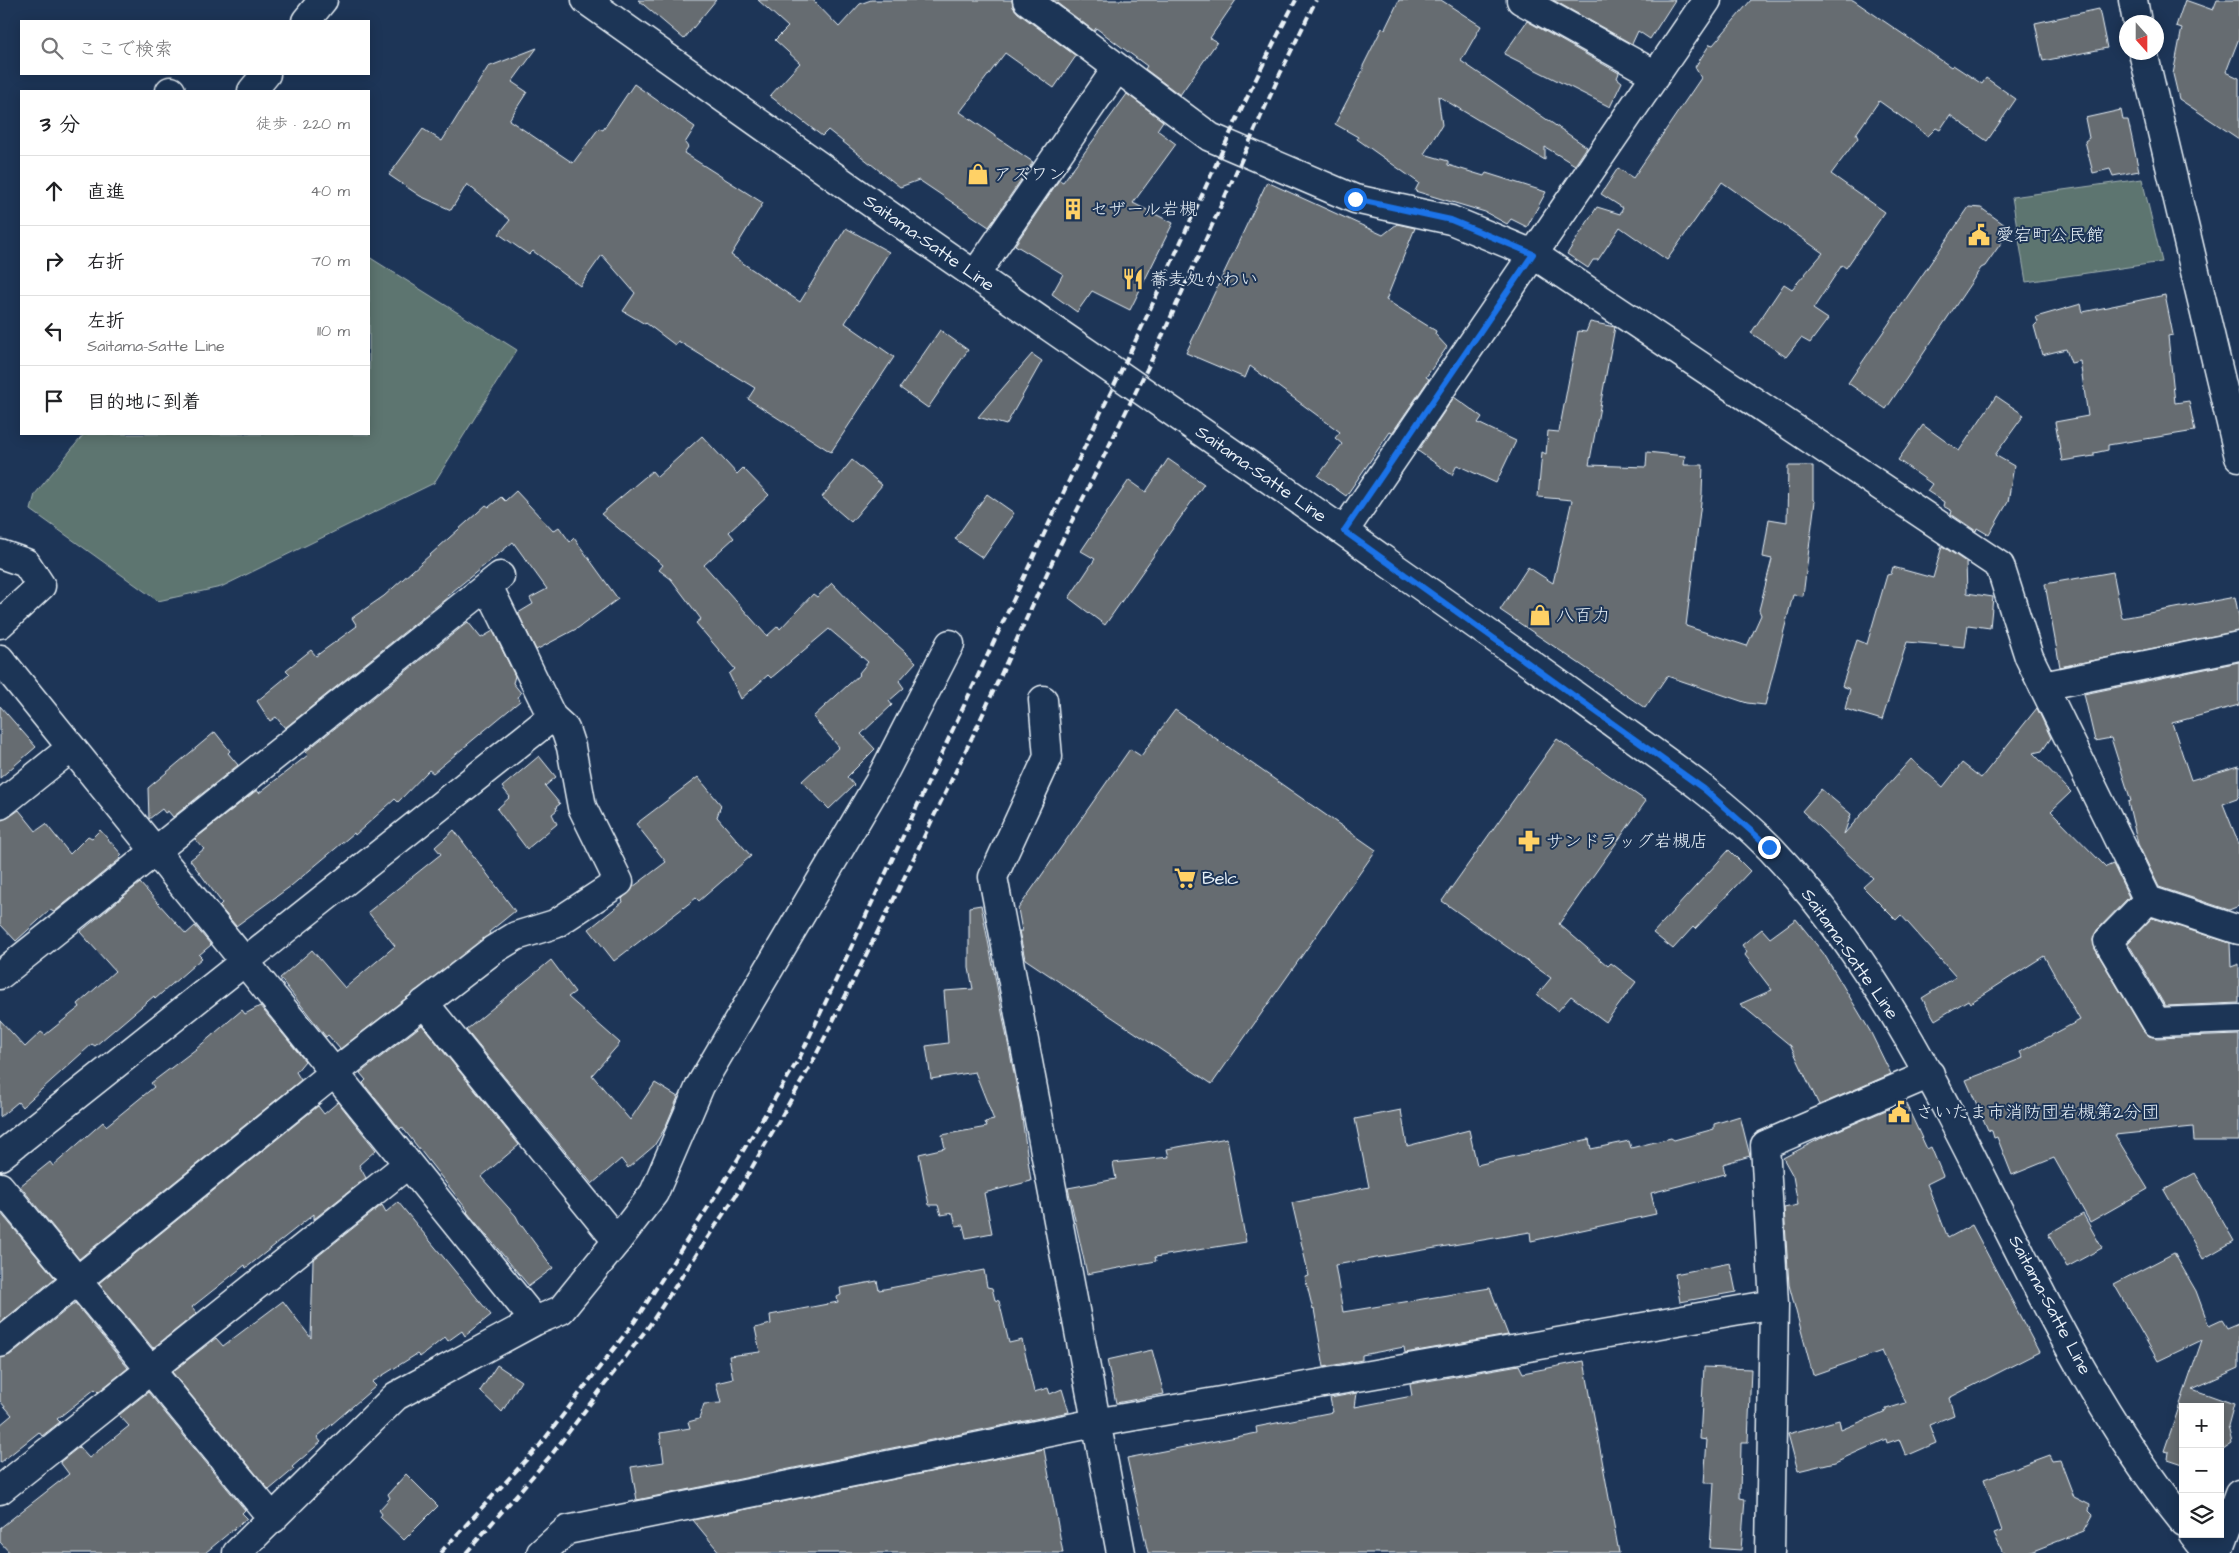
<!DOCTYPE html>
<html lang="ja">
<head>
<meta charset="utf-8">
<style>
  :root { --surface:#fff; --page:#f2f2f2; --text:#202124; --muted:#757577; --line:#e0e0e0 }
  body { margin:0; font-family:"Architects Daughter","Klee One",sans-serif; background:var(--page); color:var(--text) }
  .controls { position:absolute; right:15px; bottom:15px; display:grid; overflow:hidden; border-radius:0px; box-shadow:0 2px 12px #0003 }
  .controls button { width:45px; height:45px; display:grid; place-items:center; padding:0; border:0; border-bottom:1px solid var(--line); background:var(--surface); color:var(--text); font:25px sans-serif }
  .compass { position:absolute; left:2119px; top:15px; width:45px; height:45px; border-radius:50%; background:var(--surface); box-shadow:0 2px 12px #0003; rotate:159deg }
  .stop { position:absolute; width:15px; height:15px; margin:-11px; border:4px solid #1a73e8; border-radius:50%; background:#fff }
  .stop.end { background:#1a73e8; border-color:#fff; box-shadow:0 1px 5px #0008 }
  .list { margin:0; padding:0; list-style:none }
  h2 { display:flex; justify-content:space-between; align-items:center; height:65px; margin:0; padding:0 20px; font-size:21px }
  h2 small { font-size:16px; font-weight:400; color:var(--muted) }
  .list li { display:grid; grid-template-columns:32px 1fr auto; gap:15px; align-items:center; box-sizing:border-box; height:70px; padding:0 20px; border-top:1px solid var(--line) }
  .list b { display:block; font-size:19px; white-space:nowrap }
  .list p { margin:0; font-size:16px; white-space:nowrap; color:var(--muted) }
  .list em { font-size:16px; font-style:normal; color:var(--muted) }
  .icon { flex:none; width:28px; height:28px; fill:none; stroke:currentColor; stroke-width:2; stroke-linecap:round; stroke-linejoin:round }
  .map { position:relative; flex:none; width:2239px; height:1553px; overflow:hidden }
  .search { position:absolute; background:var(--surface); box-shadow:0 2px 12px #0003; left:20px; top:20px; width:350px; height:55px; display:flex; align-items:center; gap:12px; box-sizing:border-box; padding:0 18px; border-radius:0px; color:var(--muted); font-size:19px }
  .panel { position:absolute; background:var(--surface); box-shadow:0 2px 12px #0003; left:20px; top:90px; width:350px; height:345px; border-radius:0px }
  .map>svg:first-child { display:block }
  .green { fill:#5d7470; stroke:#a2b2b4 }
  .building { fill:#666c71; stroke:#e8f1f8 }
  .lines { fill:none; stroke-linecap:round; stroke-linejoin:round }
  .pedestrian-casing { stroke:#e8f1f8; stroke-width:31 }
  .minor-casing { stroke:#e8f1f8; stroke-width:31 }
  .tertiary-casing { stroke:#e8f1f8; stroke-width:31 }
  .primary-casing { stroke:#e8f1f8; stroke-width:31 }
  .pedestrian { stroke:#1d3557; stroke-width:28 }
  .minor { stroke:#1d3557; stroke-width:28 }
  .tertiary { stroke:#1d3557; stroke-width:28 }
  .primary { stroke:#1d3557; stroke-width:28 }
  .rail { stroke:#e8f1f8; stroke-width:4; stroke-dasharray:8 4; stroke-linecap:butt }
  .route { stroke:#1a73e8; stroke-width:6 }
  .labels { text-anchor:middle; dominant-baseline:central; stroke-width:4; stroke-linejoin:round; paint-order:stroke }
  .poi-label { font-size:18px; fill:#e8f1f8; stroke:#1d3557; text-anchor:start }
  .street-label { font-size:18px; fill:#e8f1f8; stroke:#1d3557 }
</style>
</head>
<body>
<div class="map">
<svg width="2239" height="1553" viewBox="0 0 2239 1553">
  <rect width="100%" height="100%" fill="#1d3557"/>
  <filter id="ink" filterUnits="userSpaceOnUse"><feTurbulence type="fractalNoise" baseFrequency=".02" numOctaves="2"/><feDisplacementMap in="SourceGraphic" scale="10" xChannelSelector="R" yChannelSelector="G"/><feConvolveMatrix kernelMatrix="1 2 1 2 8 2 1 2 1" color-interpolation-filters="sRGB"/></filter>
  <g filter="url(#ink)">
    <path class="green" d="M2142,179L2162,262L2026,282L2012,197Z
      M369,257L517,350L434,483L221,587L158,601L31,510L35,494L84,434H369Z"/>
    <path class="building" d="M638,0H716L684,39Z
      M758,0H813L839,27L860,4L871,0H1012L1013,7L1018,13L1076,56L1054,88L1005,53L960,112L1033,162L989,227L919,180L900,187L828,130L822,136L770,96L800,63L775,40L788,27Z
      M1053,0H1236L1210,38L1217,42L1180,95L1145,69L1147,66L1096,28L1094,31Z
      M1399,0H1441L1481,26L1461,61L1587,147L1575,165L1545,147V160L1438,96L1442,125L1424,154L1448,161V165L1484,176L1486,173L1546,192L1527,227L1511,219L1507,224L1485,212L1415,191L1419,183L1357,139L1358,137L1335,124L1363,70V66L1382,28L1385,29Z
      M1553,0H1675L1650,39L1638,31L1632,44Z
      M1751,0H1853L1951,67L1953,65L1982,84L1986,78L2016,99L1987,141L1950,115L1940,130L1936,128L1928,136L1879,101L1856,134L1858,138L1831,174L1885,212L1846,268L1842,265L1813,309L1828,319L1810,343L1801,338L1786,357L1751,333L1784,284L1792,289L1823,253L1722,182L1667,260L1620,227L1598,260H1593L1588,268L1567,254L1597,207L1620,214L1623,208L1601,194L1618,168L1633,178L1701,78L1695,67L1710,44L1713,45Z
      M2185,0L2213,10L2217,0H2239V38L2226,72L2239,78V139L2179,99L2173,74L2182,28L2176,26Z
      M2099,9L2107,48L2043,61L2035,23Z
      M1527,21L1619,73L1617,78L1622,82L1610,107L1504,54Z
      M537,48L512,82L527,92L509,120L573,163L599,128L603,130L634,84L695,127L685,143L688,147L684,153L763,203L731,255L800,302L846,228L889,252L845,323L894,357L831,452L748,399L755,388L678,341L675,345L646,323L645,324L623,311L635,293L602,255L580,286L533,251L529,255L499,234L510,220L467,184L451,210L420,196L389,175L423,129L442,141L488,67Z
      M1127,94L1163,121L1157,130L1176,144L1133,203L1173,223L1130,310L1092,291L1077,312L1052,294L1063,274L1015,245L1059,180L1063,182Z
      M2121,110L2123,120H2128L2139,171L2113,176L2110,169L2093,173L2085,141L2089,138L2085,118Z
      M1267,182L1383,235L1397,224L1415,228L1386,300L1436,331L1435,334L1447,347L1426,377L1429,379L1392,433L1390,432L1346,496L1318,476L1342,444L1335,438L1340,432L1250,366L1245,378L1186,353Z
      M1969,207L1981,208L2008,227L2004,233L2006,236L1985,266L1981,268L1886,409L1848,383Z
      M2165,295L2173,335L2168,336L2175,403L2189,401L2195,431L2108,445V450L2094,453V456L2062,461L2055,422L2088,416L2080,361L2071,363L2066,349L2042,355L2034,326L2038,322L2036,317L2081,304L2083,312Z
      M1590,322L1615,327L1589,465L1646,467L1647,452L1685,456L1684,465H1703L1702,494L1686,626L1747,646L1761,615L1759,610L1772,559L1763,557L1769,519L1787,522L1788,466H1813V500L1815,501L1803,596L1793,595L1765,705L1747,703L1667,676L1645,708L1500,610L1528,567L1553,583L1572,500L1538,497L1542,452L1546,454L1548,431L1559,432L1578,331L1586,332Z
      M940,330L968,350L928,408L900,388Z
      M1032,354L1042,361L1006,425L978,417Z
      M1996,396L2024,415L1995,455L2014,466L2008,502L1989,535L1977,528L1976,531L1951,514L1952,511L1943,506L1944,502L1927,491L1932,484L1898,460L1923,425L1959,451Z
      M1454,397L1482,417L1478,423L1516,441L1496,483L1457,465L1452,475L1418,451Z
      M702,436L737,474L743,468L769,495L729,532L734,538L704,565L767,636L778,626L780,629L813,594L817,597L832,583L853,605L916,662L899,681L904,688L889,701L892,705L861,734L875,749L847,777L854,785L829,809L802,781L839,747L813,717L860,674L859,673L868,662L829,629L771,678L768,675L741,699L729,674L735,669L696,623L701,619L671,579L659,570L663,565L601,514L652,471L657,477Z
      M1168,459L1204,484L1105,625L1069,598L1095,559L1081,551L1129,480L1146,492Z
      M852,460L882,485L851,522L822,497Z
      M516,491L553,531L559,527L570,542L574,538L618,599L578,628L536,650L518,613L533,604L530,598L547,589L513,542L447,596L448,597L285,728L276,717L270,721L257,701L290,674L286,670L311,650L316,656L357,626L352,618L384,596L486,505L489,507L501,497L505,501Z
      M987,494L1014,513L983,558L955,539Z
      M1942,546L1966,562L1967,593L1993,597L1990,628L1968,625L1965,647L1907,642L1882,720L1845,709L1850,689L1842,686L1857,640L1867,644L1887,575L1891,574L1893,567L1933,578Z
      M2113,572L2122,618L2235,597L2239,617V631L2060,667L2045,584Z
      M468,622L481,638L493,631L515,676L513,683L521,693L518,697L520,701L433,773L429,770L398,802L395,799L355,835L354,833L291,886L236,926L219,906L222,903L190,860L204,849L195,839L257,790L259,793L308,755L305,752Z
      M2239,662V705L2172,723L2191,780L2239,766V795L2237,799L2223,804L2239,844V906L2229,910L2159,887L2138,844L2128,802L2131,801L2111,738L2095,741L2084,694Z
      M0,706L36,747L0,778Z
      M2037,708L2051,738L2042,751L2033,753L2071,792L2051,811L2106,867L2113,864L2129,897L2097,930L2093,940L2095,949L2143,1030L2149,1036L2157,1038L2239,1035V1141H2194L2193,1127L2115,1135L2148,1189L2090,1222L2054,1158L2012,1175L1997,1137L1994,1138L1992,1131L1988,1130L1966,1080L2023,1058L2020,1052L2080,1020L2044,956L1970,1003L1968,1000L1935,1020L1922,998L1956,977L1901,915L1896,920L1863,887L1873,878L1802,811L1821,789L1851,814L1844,834L1911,759L1943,787L1962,763L1981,778Z
      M1175,710L1376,850L1212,1084L1025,959L1019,931H1022L1018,909L1130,749L1141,756Z
      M215,732L230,751L228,753L238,765L173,817L168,811L165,813L162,809L149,819L148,788Z
      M1557,739L1646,801L1559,924L1608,966L1611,963L1636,982L1606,1022L1571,996L1558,1011L1537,995L1551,978L1442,901Z
      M539,756L556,777L545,786L560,804L556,807L557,810L552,814L557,824L527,849L497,809L510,797L502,787Z
      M698,777L721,805L717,817L751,856L699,901L696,898L614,961L589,929L623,902L622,899L633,887L666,862L636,824Z
      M19,810L36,831L46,824L70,854L88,836L92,838L100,830L122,855L119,858L120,859L54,912L50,910L16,941L0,924V820L9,817Z
      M454,830L515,911L489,932L490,934L340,1049L328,1035L326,1037L280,978L312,950L345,988L395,946L368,912L441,854L435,847Z
      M1729,850L1750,871L1695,929L1693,927L1673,949L1653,933Z
      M140,883L186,934L195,926L211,945L199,955L202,958L155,999L154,996L95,1046L92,1044L22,1107L18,1102L0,1117V1020L25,1047L41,1032L45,1035L80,1007L78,1004L115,971L80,932Z
      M981,905L1020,1104L1031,1181L984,1193L992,1233L966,1238L963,1225L956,1226L953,1213L941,1215L938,1205H929L919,1154L945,1148L942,1135L987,1127L985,1122L994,1120L975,1072L931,1079L926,1046L948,1043L944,991L973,989L969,968V907Z
      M2152,918L2230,943L2231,967L2239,964V1003L2165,1006L2128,943Z
      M1796,919L1824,954L1870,1031L1891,1074L1819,1105L1791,1046L1740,1004L1772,990L1745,955L1747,952L1742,945L1762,929L1770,938Z
      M551,960L575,992L568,997L620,1043L592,1075L630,1120L655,1083L678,1097L665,1128L654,1146L628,1168L621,1159L592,1184L466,1030Z
      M260,1006L305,1061L296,1072L301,1080L79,1259L20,1186L50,1162L53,1166L103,1122L106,1126L154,1087L151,1083L196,1049L242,1010L245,1014Z
      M422,1025L519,1145L481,1177L516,1216L519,1222L553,1268L529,1286L467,1212L468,1211L402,1127L400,1129L363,1083L366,1080L360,1073Z
      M338,1102L376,1150L359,1165L366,1178L314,1219V1214L246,1268L245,1265L192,1307L197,1313L153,1348L99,1283L318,1106L324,1114Z
      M1905,1102L1927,1149L1931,1147L1943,1176L1927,1184L1948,1238L1972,1225L2039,1352L1949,1398L1954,1415L1929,1425L1936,1443L1906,1456L1899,1439L1887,1443L1886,1439L1835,1462L1798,1471L1788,1434L1839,1420L1841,1430L1886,1411V1409L1906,1403L1882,1351L1813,1375L1789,1285L1784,1208L1798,1205L1793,1176L1783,1158L1825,1136Z
      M1401,1110L1407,1146L1469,1130L1477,1165L1589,1139L1591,1149L1629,1141L1631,1148L1671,1138L1674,1140L1714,1129V1124L1740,1116L1750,1156L1723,1164L1725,1174L1651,1193L1656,1214L1531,1241L1530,1232L1335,1265L1343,1312L1490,1288L1508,1335L1405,1353L1404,1347L1362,1355V1360L1324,1367L1314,1309L1313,1310L1305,1277L1309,1276L1292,1203L1369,1187L1355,1119Z
      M1227,1138L1246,1242L1155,1257L1156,1261L1087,1274L1068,1188L1116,1179L1113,1163L1169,1157L1167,1149Z
      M2195,1173L2234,1241L2203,1259L2164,1190Z
      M398,1202L491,1315L465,1336L462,1331L448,1341L445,1337L420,1357L417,1354L372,1382L376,1386L317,1437L321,1442L292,1467L294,1469L269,1490L172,1372L216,1338L223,1346L283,1301L311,1338L313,1260L382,1205L386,1212Z
      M0,1212L55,1278L0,1323Z
      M2083,1214L2102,1248L2067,1267L2048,1234Z
      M2174,1253L2196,1291L2209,1326L2222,1320L2227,1328L2239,1323V1368L2192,1389L2234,1404L2228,1426L2232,1443L2220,1451V1407H2183V1464L2168,1459L2169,1452L2164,1451L2202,1340L2158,1361L2114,1284Z
      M1730,1263L1736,1292L1680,1302L1675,1274Z
      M984,1270L987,1287L992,1288L995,1300L999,1301L1009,1343L1022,1340L1034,1392L1048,1388L1050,1394L1062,1389L1069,1412L637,1500L631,1467L664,1462L660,1433L690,1428L688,1422L699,1419L704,1404L721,1403L716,1383L733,1379L729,1356L760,1352L755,1328L771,1324L770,1315L838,1302L837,1297L841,1295L840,1288L877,1281L879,1290Z
      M75,1303L128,1368L98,1392L95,1389L57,1419L60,1422L42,1436L39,1432L0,1463V1425L12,1415L0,1401V1358L10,1355Z
      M1152,1350L1164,1394L1116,1403L1107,1360Z
      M1584,1361L1619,1553H1148L1127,1458L1257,1433L1256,1427L1333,1412L1330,1398L1357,1393L1355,1407L1412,1396L1410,1384L1519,1365L1523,1373Z
      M497,1365L521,1381L502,1412L480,1391Z
      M1704,1367L1751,1369L1748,1442H1741L1740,1498L1745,1499L1741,1550L1710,1548L1714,1483H1704L1707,1440L1700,1439Z
      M148,1392L245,1510L242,1513L247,1518L205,1553H10L0,1542V1528L69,1474L60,1462L79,1447L89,1458L129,1426L119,1415Z
      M1044,1449L1063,1553H720L693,1520Z
      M2049,1455L2052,1461L2060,1460L2074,1497L2090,1505L2089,1511L2093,1515L2084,1531L2028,1553H2003L1994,1534L2002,1531L1984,1479Z
      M406,1474L438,1506L404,1540L380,1517L382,1514L379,1510L390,1498L388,1494Z"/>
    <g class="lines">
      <g class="pedestrian-casing">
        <path id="pedestrian" d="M306,21L323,0
          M170,91H171
          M252,91L266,74
          M617,1241L654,1193L700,1086L879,782L950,644"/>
      </g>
      <g class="minor-casing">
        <path id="minor" d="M1027,0L1210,137L1355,199L1451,220L1533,254L2000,566L2029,657L2148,900L2239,930
          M1521,0L1656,75
          M975,275L1117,68
          M1344,531L1707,0
          M0,554L26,563L41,586L0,624
          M0,659L535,1321
          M2043,686L2239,646
          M1043,700L1048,757L993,877L1121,1553
          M0,805L71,748
          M2148,900L2108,941L2156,1022L2239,1019
          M0,975L500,576
          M0,1156L552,717
          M0,1187L273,1519
          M0,1343L334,1073L493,950L516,936L555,924L619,882L582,807L571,747L565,729L552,717L488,586
          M0,1490L408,1164
          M237,1553L396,1396L535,1321L561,1310L617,1241L424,1003
          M541,1553L567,1530L1095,1423L1774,1304
          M1770,1553L1774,1304L1765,1145L1930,1074"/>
      </g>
      <g class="tertiary-casing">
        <path id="tertiary" d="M2133,0L2137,22
          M2143,52L2239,457
          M2217,1553L2239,1494"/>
      </g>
      <g class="primary-casing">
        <path id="primary" d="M586,0C675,63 764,127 853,190C1032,316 1213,438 1391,565C1468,619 1545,673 1621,729C1673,766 1726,803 1771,849C1955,1043 2017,1315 2183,1521
          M2193,1534L2208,1553"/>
      </g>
      <use href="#pedestrian" class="pedestrian"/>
      <use href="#minor" class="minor"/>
      <use href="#tertiary" class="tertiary"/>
      <use href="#primary" class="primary"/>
      <path class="rail" d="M440,1553L540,1445L635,1321L721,1187L800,1057L1101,412C1169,276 1225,134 1296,0
        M466,1553L552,1454L649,1326L736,1195L811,1065L892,903L977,727L1059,547L1152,359L1280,74L1316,0"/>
    </g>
  </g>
  <g class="lines" filter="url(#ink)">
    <path class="route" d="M1355,199L1451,220L1533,254L1344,531L1704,789L1769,847"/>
  </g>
  <defs>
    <g id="shop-bare" transform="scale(1.725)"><path d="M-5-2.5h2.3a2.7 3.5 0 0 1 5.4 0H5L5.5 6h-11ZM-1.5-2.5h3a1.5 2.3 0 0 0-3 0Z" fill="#ffd166" stroke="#1d3557" stroke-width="2.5" paint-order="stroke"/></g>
    <g id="building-bare" transform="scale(1.725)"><path d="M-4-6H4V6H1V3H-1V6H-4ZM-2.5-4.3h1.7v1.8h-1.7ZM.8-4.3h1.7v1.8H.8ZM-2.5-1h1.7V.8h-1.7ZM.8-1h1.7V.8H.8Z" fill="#ffd166" stroke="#1d3557" stroke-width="2.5" paint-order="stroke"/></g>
    <g id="civic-bare" transform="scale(1.725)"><path d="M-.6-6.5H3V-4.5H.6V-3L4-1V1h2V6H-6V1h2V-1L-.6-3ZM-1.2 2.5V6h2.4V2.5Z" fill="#ffd166" stroke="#1d3557" stroke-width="2.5" paint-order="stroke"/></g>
    <g id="restaurant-bare" transform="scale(1.725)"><path d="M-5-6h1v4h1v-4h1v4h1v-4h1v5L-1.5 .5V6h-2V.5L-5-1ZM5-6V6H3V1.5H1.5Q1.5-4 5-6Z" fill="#ffd166" stroke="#1d3557" stroke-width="2.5" paint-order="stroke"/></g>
    <g id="pharmacy-bare" transform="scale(1.725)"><path d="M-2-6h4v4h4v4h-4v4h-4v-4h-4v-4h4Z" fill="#ffd166" stroke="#1d3557" stroke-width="2.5" paint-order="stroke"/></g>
    <g id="supermarket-bare" transform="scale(1.725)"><path d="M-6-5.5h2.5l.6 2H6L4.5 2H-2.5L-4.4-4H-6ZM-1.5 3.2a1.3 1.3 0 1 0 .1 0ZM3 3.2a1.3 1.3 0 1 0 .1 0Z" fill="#ffd166" stroke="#1d3557" stroke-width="2.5" paint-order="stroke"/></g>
  </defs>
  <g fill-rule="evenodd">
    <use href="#shop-bare" x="978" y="174"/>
    <use href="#building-bare" x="1073" y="209"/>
    <use href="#civic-bare" x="1979" y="235"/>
    <use href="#restaurant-bare" x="1133" y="279"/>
    <use href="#shop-bare" x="1540" y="615"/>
    <use href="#pharmacy-bare" x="1529" y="841"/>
    <use href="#supermarket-bare" x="1185" y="878"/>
    <use href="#civic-bare" x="1899" y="1112"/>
  </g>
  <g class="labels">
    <g class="poi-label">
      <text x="994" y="174">アズワン</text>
      <text x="1090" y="209">セザール岩槻</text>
      <text x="1996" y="235">愛宕町公民館</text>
      <text x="1150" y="279">蕎麦処かわい</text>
      <text x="1556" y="615">八百力</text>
      <text x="1546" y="841">サンドラッグ岩槻店</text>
      <text x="1202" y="878">Belc</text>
      <text x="1916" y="1112">さいたま市消防団岩槻第2分団</text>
    </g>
    <g class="street-label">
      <text transform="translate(929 243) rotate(35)">Saitama-Satte Line</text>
      <text transform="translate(1261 474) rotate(35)">Saitama-Satte Line</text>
      <text transform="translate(1850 954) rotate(55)">Saitama-Satte Line</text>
      <text transform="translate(2050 1305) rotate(62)">Saitama-Satte Line</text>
    </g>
  </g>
</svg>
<div class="controls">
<button>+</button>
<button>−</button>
<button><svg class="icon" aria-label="layers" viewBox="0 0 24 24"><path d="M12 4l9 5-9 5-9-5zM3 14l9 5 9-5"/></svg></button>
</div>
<svg class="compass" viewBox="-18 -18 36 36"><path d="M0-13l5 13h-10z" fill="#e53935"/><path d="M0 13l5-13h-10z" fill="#757577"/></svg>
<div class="stop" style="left:1355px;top:199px"></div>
<div class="stop end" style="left:1769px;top:847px"></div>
<div class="search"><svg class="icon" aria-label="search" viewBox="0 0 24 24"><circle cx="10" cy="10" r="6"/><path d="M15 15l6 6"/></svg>ここで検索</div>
<section class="panel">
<h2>3 分<small>徒歩 · 220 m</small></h2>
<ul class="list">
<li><svg class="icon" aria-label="ahead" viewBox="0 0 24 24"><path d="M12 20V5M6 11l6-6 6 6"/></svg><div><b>直進</b></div><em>40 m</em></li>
<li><svg class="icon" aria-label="right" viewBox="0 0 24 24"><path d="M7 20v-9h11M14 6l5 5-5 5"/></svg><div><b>右折</b></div><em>70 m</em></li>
<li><svg class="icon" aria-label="left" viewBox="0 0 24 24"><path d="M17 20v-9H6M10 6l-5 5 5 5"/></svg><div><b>左折</b><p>Saitama-Satte Line</p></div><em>110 m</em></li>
<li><svg class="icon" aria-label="arrive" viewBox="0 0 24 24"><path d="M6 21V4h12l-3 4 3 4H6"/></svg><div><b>目的地に到着</b></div></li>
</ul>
</section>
</div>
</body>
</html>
